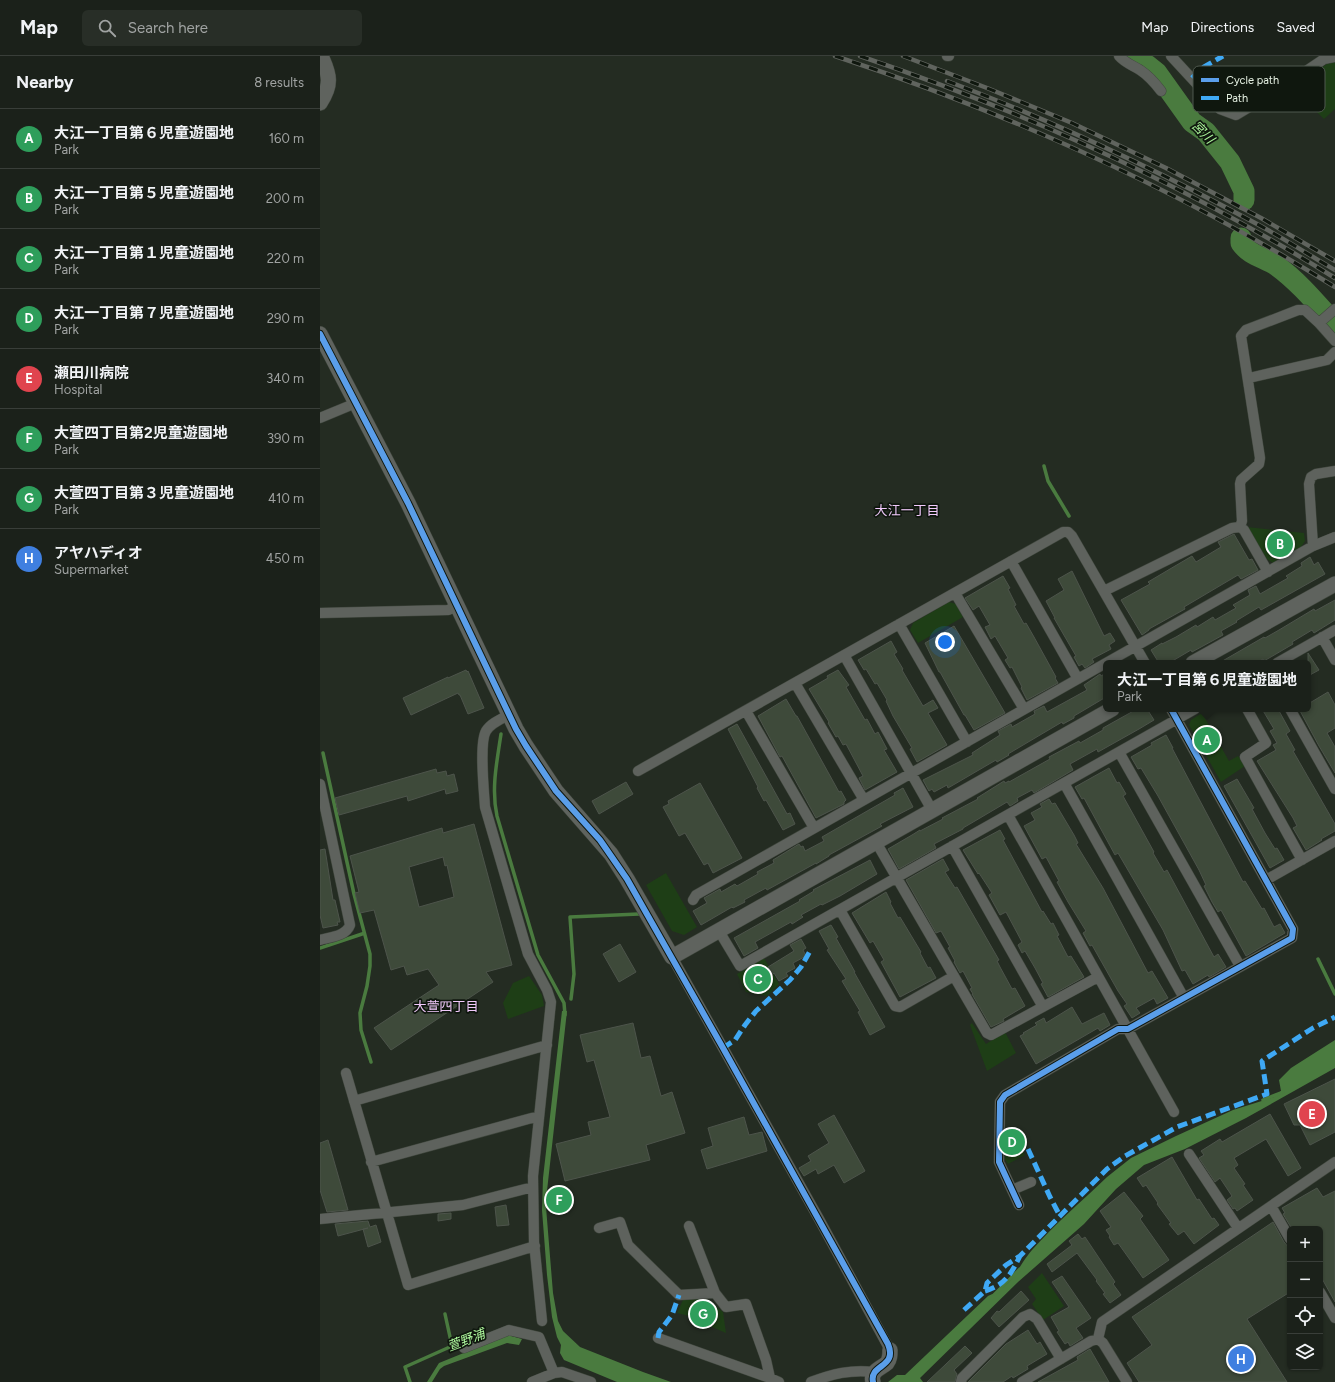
<!DOCTYPE html>
<html lang="en">
<head>
<meta charset="utf-8">
<style>
  :root { --surface:#1b211a; --page:#282e27; --text:#f1f3f6; --muted:#a0a3a2; --line:#393e39; --accent:#a1ab9f }
  body { margin:0; font-family:Figtree,"Noto Sans JP",sans-serif; background:var(--page); color:var(--text) }
  .controls { position:absolute; right:12px; bottom:12px; display:grid; overflow:hidden; border-radius:6px; box-shadow:0 1px 3px #0004 }
  .controls button { width:36px; height:36px; display:grid; place-items:center; padding:0; border:0; border-bottom:1px solid var(--line); background:var(--surface); color:var(--text); font:20px sans-serif }
  .you { position:absolute; left:625px; top:586px; width:14px; height:14px; margin:-10px; border:3px solid #fff; border-radius:50%; background:#1a73e8; box-shadow:0 0 0 6px #1a73e833 }
  .badge { display:grid; place-items:center; width:26px; height:26px; border-radius:50%; background:var(--accent); color:#fff; font-size:13px; font-weight:700 }
  .pin { position:absolute; translate:-50% -50%; border:2px solid #fff; box-shadow:0 1px 4px #0006 }
  .popup { position:absolute; left:783px; top:604px; width:208px; height:52px; box-sizing:border-box; display:grid; place-content:center; border-radius:6px; background:var(--surface); filter:drop-shadow(0 1px 3px #0005); font-size:13px; white-space:nowrap; color:var(--muted) }
  .popup b { font-size:15px; color:var(--text) }
  .popup::after { content:''; position:absolute; left:50%; top:100%; margin-left:-8px; border:8px solid transparent; border-top-color:var(--surface) }
  .list { margin:0; padding:0; list-style:none }
  h2 { display:flex; justify-content:space-between; align-items:center; height:52px; margin:0; padding:0 16px; font-size:17px }
  h2 small { font-size:13px; font-weight:400; color:var(--muted) }
  .list li { display:grid; grid-template-columns:26px 1fr auto; gap:12px; align-items:center; box-sizing:border-box; height:60px; padding:0 16px; border-top:1px solid var(--line) }
  .list b { display:block; font-size:15px; white-space:nowrap }
  .list p { margin:0; font-size:13px; white-space:nowrap; color:var(--muted) }
  .list em { font-size:13px; font-style:normal; color:var(--muted) }
  .icon { flex:none; width:22px; height:22px; fill:none; stroke:currentColor; stroke-width:2; stroke-linecap:round; stroke-linejoin:round }
  .map { position:relative; flex:none; width:1015px; height:1326px; overflow:hidden }
  header { display:flex; align-items:center; gap:24px; box-sizing:border-box; height:56px; padding:0 20px; background:var(--surface); border-bottom:1px solid var(--line) }
  header strong { font-size:19px }
  nav { display:flex; gap:22px; margin-inline-start:auto; font-size:14px }
  .search { width:280px; height:36px; background:var(--page); display:flex; align-items:center; gap:10px; box-sizing:border-box; padding:0 14px; border-radius:6px; color:var(--muted); font-size:15px }
  main { display:flex }
  aside { flex:1; background:var(--surface) }
  .map>svg:first-child { display:block }
  .green { fill:#1e3e16 }
  .water { fill:#4a7b3f }
  .lines { fill:none; stroke-linecap:round; stroke-linejoin:round }
  .stream { stroke:#4a7b3f; stroke-width:3.5 }
  .river { stroke:#4a7b3f; stroke-width:21 }
  .building { fill:#3e4a3a; stroke:#4d544b; fill-rule:evenodd }
  .street-casing { stroke:#40473e; stroke-width:11 }
  .secondary-casing { stroke:#40473e; stroke-width:16 }
  .street { stroke:#5e625d; stroke-width:10 }
  .secondary { stroke:#5f635e; stroke-width:15 }
  .rail-casing { stroke:#60645e; stroke-width:4.5 }
  .rail { stroke:#0f170e; stroke-width:3; stroke-dasharray:9; stroke-linecap:butt }
  .quiet { stroke:#3fa9f5; stroke-width:5; stroke-dasharray:10 5; stroke-linecap:butt }
  .cycleway-casing { stroke:#0f170e; stroke-width:8 }
  .cycleway { stroke:#5a9eea; stroke-width:6 }
  .labels { text-anchor:middle; dominant-baseline:central; stroke-width:3.5; stroke-linejoin:round; paint-order:stroke }
  .water-label { font-size:13px; font-style:italic; fill:#adf79c; stroke:#0f170e }
  .neighbourhood-label { font-size:13px; fill:#f1c9fb; stroke:#0f170e }
  .key { fill:#0f170e; stroke:#4f584e; stroke-width:1 }
  .key-label { font-size:11px; fill:#e5f0e2 }
</style>
</head>
<body>
<header>
<strong>Map</strong>
<div class="search"><svg class="icon" aria-label="search" viewBox="0 0 24 24"><circle cx="10" cy="10" r="6"/><path d="M15 15l6 6"/></svg>Search here</div>
<nav><a>Map</a><a>Directions</a><a>Saved</a></nav>
</header>
<main>
<aside>
<h2>Nearby<small>8 results</small></h2>
<ul class="list">
<li><span class="badge" style="background:#2e9e5b">A</span><div><b>大江一丁目第６児童遊園地</b><p>Park</p></div><em>160 m</em></li>
<li><span class="badge" style="background:#2e9e5b">B</span><div><b>大江一丁目第５児童遊園地</b><p>Park</p></div><em>200 m</em></li>
<li><span class="badge" style="background:#2e9e5b">C</span><div><b>大江一丁目第１児童遊園地</b><p>Park</p></div><em>220 m</em></li>
<li><span class="badge" style="background:#2e9e5b">D</span><div><b>大江一丁目第７児童遊園地</b><p>Park</p></div><em>290 m</em></li>
<li><span class="badge" style="background:#e0444e">E</span><div><b>瀬田川病院</b><p>Hospital</p></div><em>340 m</em></li>
<li><span class="badge" style="background:#2e9e5b">F</span><div><b>大萱四丁目第2児童遊園地</b><p>Park</p></div><em>390 m</em></li>
<li><span class="badge" style="background:#2e9e5b">G</span><div><b>大萱四丁目第３児童遊園地</b><p>Park</p></div><em>410 m</em></li>
<li><span class="badge" style="background:#3f7fe0">H</span><div><b>アヤハディオ</b><p>Supermarket</p></div><em>450 m</em></li>
</ul>
</aside>
<div class="map">
<svg width="1015" height="1326" viewBox="0 0 1015 1326">
  <rect width="100%" height="100%" fill="#242c22"/>
  <path class="green" d="M1015,6V53L1004,63L972,32L1007,8Z
    M927,471L984,477L985,485L981,491L953,507L947,503Z
    M629,546L636,548L643,561L598,587L590,574L593,567Z
    M882,657L909,705L918,700L925,710L901,726L869,669L871,664Z
    M346,817L377,871L364,879L352,875L326,829Z
    M444,902L459,928L447,940L426,936L417,918Z
    M209,920L222,939L224,950L188,963L183,947L193,927Z
    M652,967L666,988L685,976L696,997L667,1015L650,969Z
    M690,1071L705,1099L688,1108L685,1103L686,1073Z
    M246,1130V1156L232,1158L231,1133Z
    M722,1217L744,1250L723,1264L712,1248L716,1243L708,1231Z
    M385,1242L403,1256L406,1277L369,1261V1260L357,1257L363,1244Z"/>
  <path class="water" d="M242,955H247L227,1135L226,1151L233,1237L238,1265L243,1275L260,1291L323,1316L351,1326H297L244,1304L240,1297L241,1289L237,1281L232,1261L227,1219L222,1154L223,1122Z
    M1015,984V1012L926,1062L865,1093L824,1109L796,1133L764,1168L698,1226L600,1322L603,1326H568L577,1319H585L668,1240C695,1229 695,1214 712,1194C735,1168 762,1145 787,1121L811,1102L856,1080L913,1054L954,1041L961,1035L959,1024L971,1012Z
    M188,1279L202,1283L199,1289L187,1287L124,1310L120,1313L112,1326H107L119,1307Z"/>
  <g class="lines">
    <path class="stream" d="M724,410L728,425L749,460
      M181,678C177,705 171,733 177,760L218,899L244,947L245,959
      M3,697L34,838L50,898V910L47,930L40,957L41,974L51,1006
      M0,892L42,878
      M998,903L1015,938
      M251,943L254,918L250,861L319,858
      M943,1044L963,1036
      M675,1238L700,1213
      M90,1326L85,1311L132,1290L125,1258"/>
    <path class="river" d="M811,0L827,9L837,17L872,66L886,76L910,106L924,135V144
      M921,182V187C929,199 945,202 957,210C979,226 997,248 1015,268"/>
  </g>
  <path class="building" d="M914,478L929,504L932,503L938,514L921,523L918,519L864,551L865,553L829,573V574L822,579L801,544L830,528L828,526L872,500L876,506L901,491L898,486Z
    M990,501L994,509L998,506L1005,518L941,554L939,551L916,565L917,566L901,575L903,579L872,596L871,594L849,607H839L831,594L842,587V588L856,581L876,569L877,571L893,561L895,564L916,552L913,549L930,539L928,534L936,530L940,538L968,522L966,520L982,510L981,507Z
    M752,515L784,580L790,577L795,585L789,589L791,593L772,603L774,606L765,612L762,608L759,610L754,601L756,600L734,562H735L726,545L744,534L738,523Z
    M683,520L690,532L688,533L696,549L694,550L704,568L706,567L714,581L736,621L735,622L738,627L707,644L701,632L702,631L692,611L690,612L685,604L688,602L675,580L671,583L665,571L670,569L659,550L653,554L645,542Z
    M1015,544V564L994,577L992,574L972,586L973,588L944,605L943,603L936,607H899L944,581L945,582L959,574L994,553L995,555Z
    M634,570L685,657L654,674L645,659H644L620,616H619L605,587Z
    M571,585L577,596L574,598L583,613L582,614L603,650L613,644L618,652L608,657L627,689L597,706L590,693L592,692L573,660L566,645L567,644L557,627L555,628L546,613L544,614L538,604Z
    M988,597L999,614L988,620Z
    M146,614L147,616L148,615L164,652L148,658L140,639H139L138,637L91,659L83,642L128,621V622Z
    M518,614L529,629L526,631L545,664L547,663L555,678L558,676L567,693L564,694L577,716L545,734L539,722L543,720L526,688L523,689L518,680L516,681L508,667L509,666L489,633L508,622L507,620Z
    M786,617V641L754,660V662L743,668L742,666L688,698L689,699L677,706L676,704L628,732L627,729L614,736L612,733L609,735L603,724L653,699L652,697L680,679L678,675L691,668L692,671L715,658L714,655L724,650L727,656L767,634L764,629L780,618L781,620Z
    M1008,636L1015,649V672L1007,677L1015,691V717L999,690L979,653H988V648Z
    M466,643L476,660H477L519,736L521,735L526,744L524,746V748L496,762L462,700L460,701L438,660Z
    M817,653H827L834,664L819,673L778,696L777,693L750,708L753,714L714,737L712,734L697,742L698,745L690,750L687,746L660,762L643,772V773L614,788L616,792L579,813L568,793L592,779L600,774V775L623,763L622,762L658,743L657,742L684,725L685,727L689,725V726L730,703L729,701L759,685L760,687L783,674V672Z
    M942,653H958L970,675L966,678L975,694L973,695L1015,768V775L1001,783L1002,784L986,794L973,772L977,770L973,762L937,705L956,694L953,689L957,687L950,675L954,673Z
    M417,668L467,758L470,757L475,768L463,774L446,744L444,745L437,732L438,731L408,673Z
    M846,679L853,692H852L923,826L925,825L942,853L944,852L954,871L960,868L965,877L926,900L901,854L898,856L892,846L884,830L886,829L879,814L838,740L821,712L818,713L811,701L832,689L831,687Z
    M789,712L797,727L799,726L806,738L803,740L834,796L833,797L844,816L847,814L894,901L898,898L906,911L889,921L888,919L873,928L865,914L862,915L843,874L798,797L795,799L764,742L762,743L755,731Z
    M116,713L117,717L126,715L127,720L134,718L138,735L126,738L125,733L88,745L87,740L19,759L15,742Z
    M917,723L934,752L932,753L945,777L955,793L957,792L964,804L950,812L904,730Z
    M306,726L313,738L279,758L272,745Z
    M380,727L422,802L393,817L388,807L384,809L365,777L359,780L343,751L349,748L348,745Z
    M583,732L593,751L560,768L562,770L509,799V800L496,808V807L447,834L446,832L424,844L425,846L413,852L412,851L381,869L373,855L387,847L384,842L400,833L401,836L415,828L417,830L438,818L437,816L454,807L453,804L479,788L481,791L483,790L485,795L504,785L502,781L575,739L574,737Z
    M729,743L732,748L735,747L754,779L758,787L756,788L783,832L828,917L832,915L848,942L837,948L834,942L816,952L820,957L812,962L804,950L807,948L798,935L772,889L770,890L763,877L766,875L748,846L737,826L739,825L726,801L722,803L704,770L715,764L711,757L722,751L720,748Z
    M154,768L192,909L166,916L173,926L71,994L54,972L119,929L108,913L87,919L84,910L71,914L54,854L40,857L35,837L39,836L30,800L122,772L123,777ZM123,801L125,810L127,809L134,841L99,851L89,811Z
    M680,774L685,783L683,784L722,856L723,855L731,868L733,867L739,879L737,880L748,901L751,900L764,921L728,941L721,928L723,927L715,912L705,895L702,897L698,889L702,886L686,856L680,859L669,839L672,837L659,817L658,818L643,794Z
    M5,793L13,844H15L20,866H17L18,869L3,872L0,859V794Z
    M623,803L629,814L625,816L635,832L637,831L679,904L677,905L680,911L692,933L695,932L705,950L683,963L684,965L671,971L652,938H653L650,933L652,932L643,915L640,917L634,906L635,905L628,892L630,891L621,875L616,877L586,824Z
    M550,804L557,818L520,840L502,849L501,848L481,859L483,861L472,868L471,866L435,886L438,892L424,900L414,882L480,845L479,844L494,835L493,834Z
    M566,836L571,846L570,847L578,862L580,861L601,896L600,897L608,912L610,911L616,922L580,941L561,906L564,904L553,885L550,887L532,857Z
    M511,869L518,881L516,882L535,916H534L565,971L550,979L538,956L540,955L522,925L526,923L507,894L509,893L499,875Z
    M481,883L486,892L483,894L486,900L473,907L475,912L466,917L468,920L459,925L454,917L452,919L448,911L474,895L470,889Z
    M300,888L316,916L299,926L283,898Z
    M752,951L762,968L784,957L790,969L780,975L778,972L716,1008L700,980L704,978L703,977L717,969L715,967L724,962L726,967Z
    M313,967L321,1002L330,1000L341,1040L352,1036L365,1077L326,1089L330,1104L245,1125L236,1088L271,1079L268,1066L290,1061L274,1004L267,1006L260,979Z
    M1015,1023V1076L990,1089L980,1069H974L964,1048Z
    M950,1058L981,1112L968,1120L946,1083L914,1102L918,1109L914,1112L925,1128L923,1129L933,1144L917,1155L915,1152L913,1153L907,1144L912,1140L900,1122L895,1126L879,1102L884,1099L881,1095L900,1083L902,1086Z
    M514,1059L545,1115L524,1127L514,1109L498,1118L496,1113L484,1120L479,1112L491,1105L488,1100L509,1087L498,1068Z
    M424,1061L429,1079L442,1076L447,1095L387,1113L381,1094L393,1090L388,1072Z
    M8,1084L28,1154L7,1156L0,1134V1087Z
    M852,1101L877,1144L879,1143L892,1163L894,1162L899,1169L874,1188L864,1175L858,1179L849,1168L851,1167L837,1148L838,1147L826,1129L823,1131L817,1122Z
    M997,1132L1003,1141L1015,1135V1246L1000,1219V1173H972L963,1158L965,1157L962,1152Z
    M804,1136L823,1160L820,1163L849,1204L823,1222L798,1187L794,1189L789,1181L790,1180L786,1174L791,1171L780,1155Z
    M186,1149L189,1169L177,1170L175,1151Z
    M131,1157V1163L118,1165V1158Z
    M48,1165L50,1171L56,1169L61,1186L48,1191L43,1173L48,1172L18,1180L15,1168Z
    M953,1166L964,1186L970,1193V1236L927,1263L967,1326H819L807,1307L832,1289L812,1261Z
    M758,1178L762,1183L765,1181L795,1226L793,1228L801,1239L790,1247L783,1238L785,1237L776,1225L777,1224L757,1197L732,1216L727,1208L752,1189L749,1185Z
    M742,1220L771,1262L756,1272L763,1282L750,1290L748,1286L745,1288L737,1276L739,1275L731,1261L749,1251L732,1226Z
    M701,1235L709,1244L679,1271L671,1262L677,1255L679,1256Z
    M708,1274L717,1288L720,1286L727,1298L707,1310L708,1313L693,1322L692,1320L683,1326H648L686,1288Z
    M645,1290L652,1297L634,1314L637,1318L635,1326H607Z
    M770,1293L789,1326H718L758,1304L757,1301Z"/>
  <g class="lines">
    <g class="street-casing">
      <path id="street" d="M627,0H629
        M799,0C805,7 812,9 820,14C829,20 835,27 841,35
        M851,0L900,53L916,59L964,30L1004,3L1015,1
        M999,267L1015,253
        M929,322L1007,304L1015,296
        M0,362L36,347
        M920,471L922,465L920,428L921,424L939,408L940,402L921,280L926,274L978,254H985L999,267L1015,285
        M993,490L989,428L991,421L996,418L1015,415
        M691,505L758,623
        M784,535L912,472L920,471L924,474L948,516
        M635,537L704,653
        M0,557L128,554L138,550
        M579,568L647,686
        M1002,581L1015,604
        M524,599L612,754
        M786,607L993,490L1015,481
        M957,607L1015,574
        M475,627L544,744
        M927,653L946,687L925,701L982,804
        M970,653L1015,733
        M426,655L494,772
        M189,659C181,663 171,667 166,675C159,687 164,735 165,751L208,898L227,934L231,946L213,1120L214,1186L222,1265
        M799,696L920,910
        M318,715L743,476H748L752,480L825,607
        M744,727L864,942
        M0,728L30,869C26,880 11,881 0,884
        M688,759L854,1056
        M556,786L667,977L671,979L778,921
        M632,790L723,951
        M946,824L1015,785
        M373,844L376,839L786,607
        M520,854L575,950L580,951L634,920
        M399,875L420,910L875,653
        M352,901L499,1163L570,1294
        M26,1017L88,1229L215,1190
        M34,1045L227,989
        M869,1098L918,1172
        M51,1106L219,1060
        M692,1134L711,1126
        M699,1149L679,1106L680,1046L685,1039L798,973H808L972,882L973,873L851,653
        M0,1163L143,1149L213,1131
        M369,1170L395,1237L406,1251L426,1248L446,1304L450,1322
        M279,1172L300,1166L308,1189L359,1239L395,1237
        M970,1183L951,1150L1015,1106
        M1000,1236L1015,1262
        M338,1282L450,1322L459,1326
        M778,1283L782,1266L951,1150
        M144,1292L189,1274L219,1281L234,1317
        M212,1326L234,1317L242,1316L271,1326
        M491,1326C512,1318 531,1313 554,1316
        M641,1326L642,1322L703,1261L710,1258L717,1263L741,1303
        M702,1326L771,1285L778,1283L783,1287L807,1326"/>
    </g>
    <g class="secondary-casing">
      <path id="secondary" d="M0,47C12,29 10,19 1,0
        M0,278L88,447L196,673L206,690L236,735L291,798L307,823L352,901L792,653
        M873,607L1015,528
        M553,1326C550,1315 560,1313 567,1307C570,1303 570,1299 570,1294"/>
    </g>
    <use href="#street" class="street"/>
    <use href="#secondary" class="secondary"/>
    <g class="rail-casing">
      <path id="rail" d="M515,0C689,57 859,134 1015,231
        M540,0C706,56 867,130 1015,222
        M583,0L667,32L752,67L846,112L941,162L1015,205
        M627,25C734,65 837,114 937,168C963,182 989,199 1015,214"/>
    </g>
    <use href="#rail" class="rail"/>
    <path class="quiet" d="M872,22L882,12L903,0
      M403,992L415,984L425,969L436,955L470,924L481,911L490,895
      M708,1093L730,1141L740,1160
      M665,1235C685,1229 691,1218 700,1200
      M644,1254L665,1235L667,1227L686,1209L700,1200L787,1113L805,1100L857,1071L947,1038L942,1005L993,972L1015,961
      M338,1282L339,1276L352,1259L359,1239"/>
    <g class="cycleway-casing">
      <path id="cycleway" d="M0,278L88,447L196,673L206,690L236,735L280,784L307,823L403,992L568,1288C578,1312 549,1308 553,1326
        M699,1149L679,1106L680,1046L685,1039L798,973H808L972,882L973,873L851,653"/>
    </g>
    <use href="#cycleway" class="cycleway"/>
  </g>
  <g class="labels">
    <g class="water-label">
      <text transform="translate(883 76) rotate(45)">宮川</text>
      <text transform="translate(146 1284) rotate(-21)">萱野浦</text>
    </g>
    <g class="neighbourhood-label">
      <text x="587" y="454">大江一丁目</text>
      <text x="126" y="950">大萱四丁目</text>
    </g>
  </g>
  <rect x="873" y="10" width="132" height="46" rx="6" class="key"/>
  <rect x="881" y="22" width="18" height="4" fill="#5a9eea"/>
  <rect x="881" y="40" width="18" height="4" fill="#3fa9f5"/>
  <g class="key-label">
    <text x="906" y="28">Cycle path</text>
    <text x="906" y="46">Path</text>
  </g>
</svg>
<div class="controls">
<button>+</button>
<button>−</button>
<button><svg class="icon" aria-label="locate" viewBox="0 0 24 24"><circle cx="12" cy="12" r="6"/><path d="M12 2v4M12 18v4M2 12h4M18 12h4"/></svg></button>
<button><svg class="icon" aria-label="layers" viewBox="0 0 24 24"><path d="M12 4l9 5-9 5-9-5zM3 14l9 5 9-5"/></svg></button>
</div>
<div class="you"></div>
<div class="pin badge" style="left:887px;top:684px;background:#2e9e5b">A</div>
<div class="popup"><b>大江一丁目第６児童遊園地</b>Park</div>
<div class="pin badge" style="left:960px;top:488px;background:#2e9e5b">B</div>
<div class="pin badge" style="left:438px;top:923px;background:#2e9e5b">C</div>
<div class="pin badge" style="left:692px;top:1086px;background:#2e9e5b">D</div>
<div class="pin badge" style="left:992px;top:1058px;background:#e0444e">E</div>
<div class="pin badge" style="left:239px;top:1144px;background:#2e9e5b">F</div>
<div class="pin badge" style="left:383px;top:1258px;background:#2e9e5b">G</div>
<div class="pin badge" style="left:921px;top:1303px;background:#3f7fe0">H</div>
</div>
</main>
</body>
</html>
